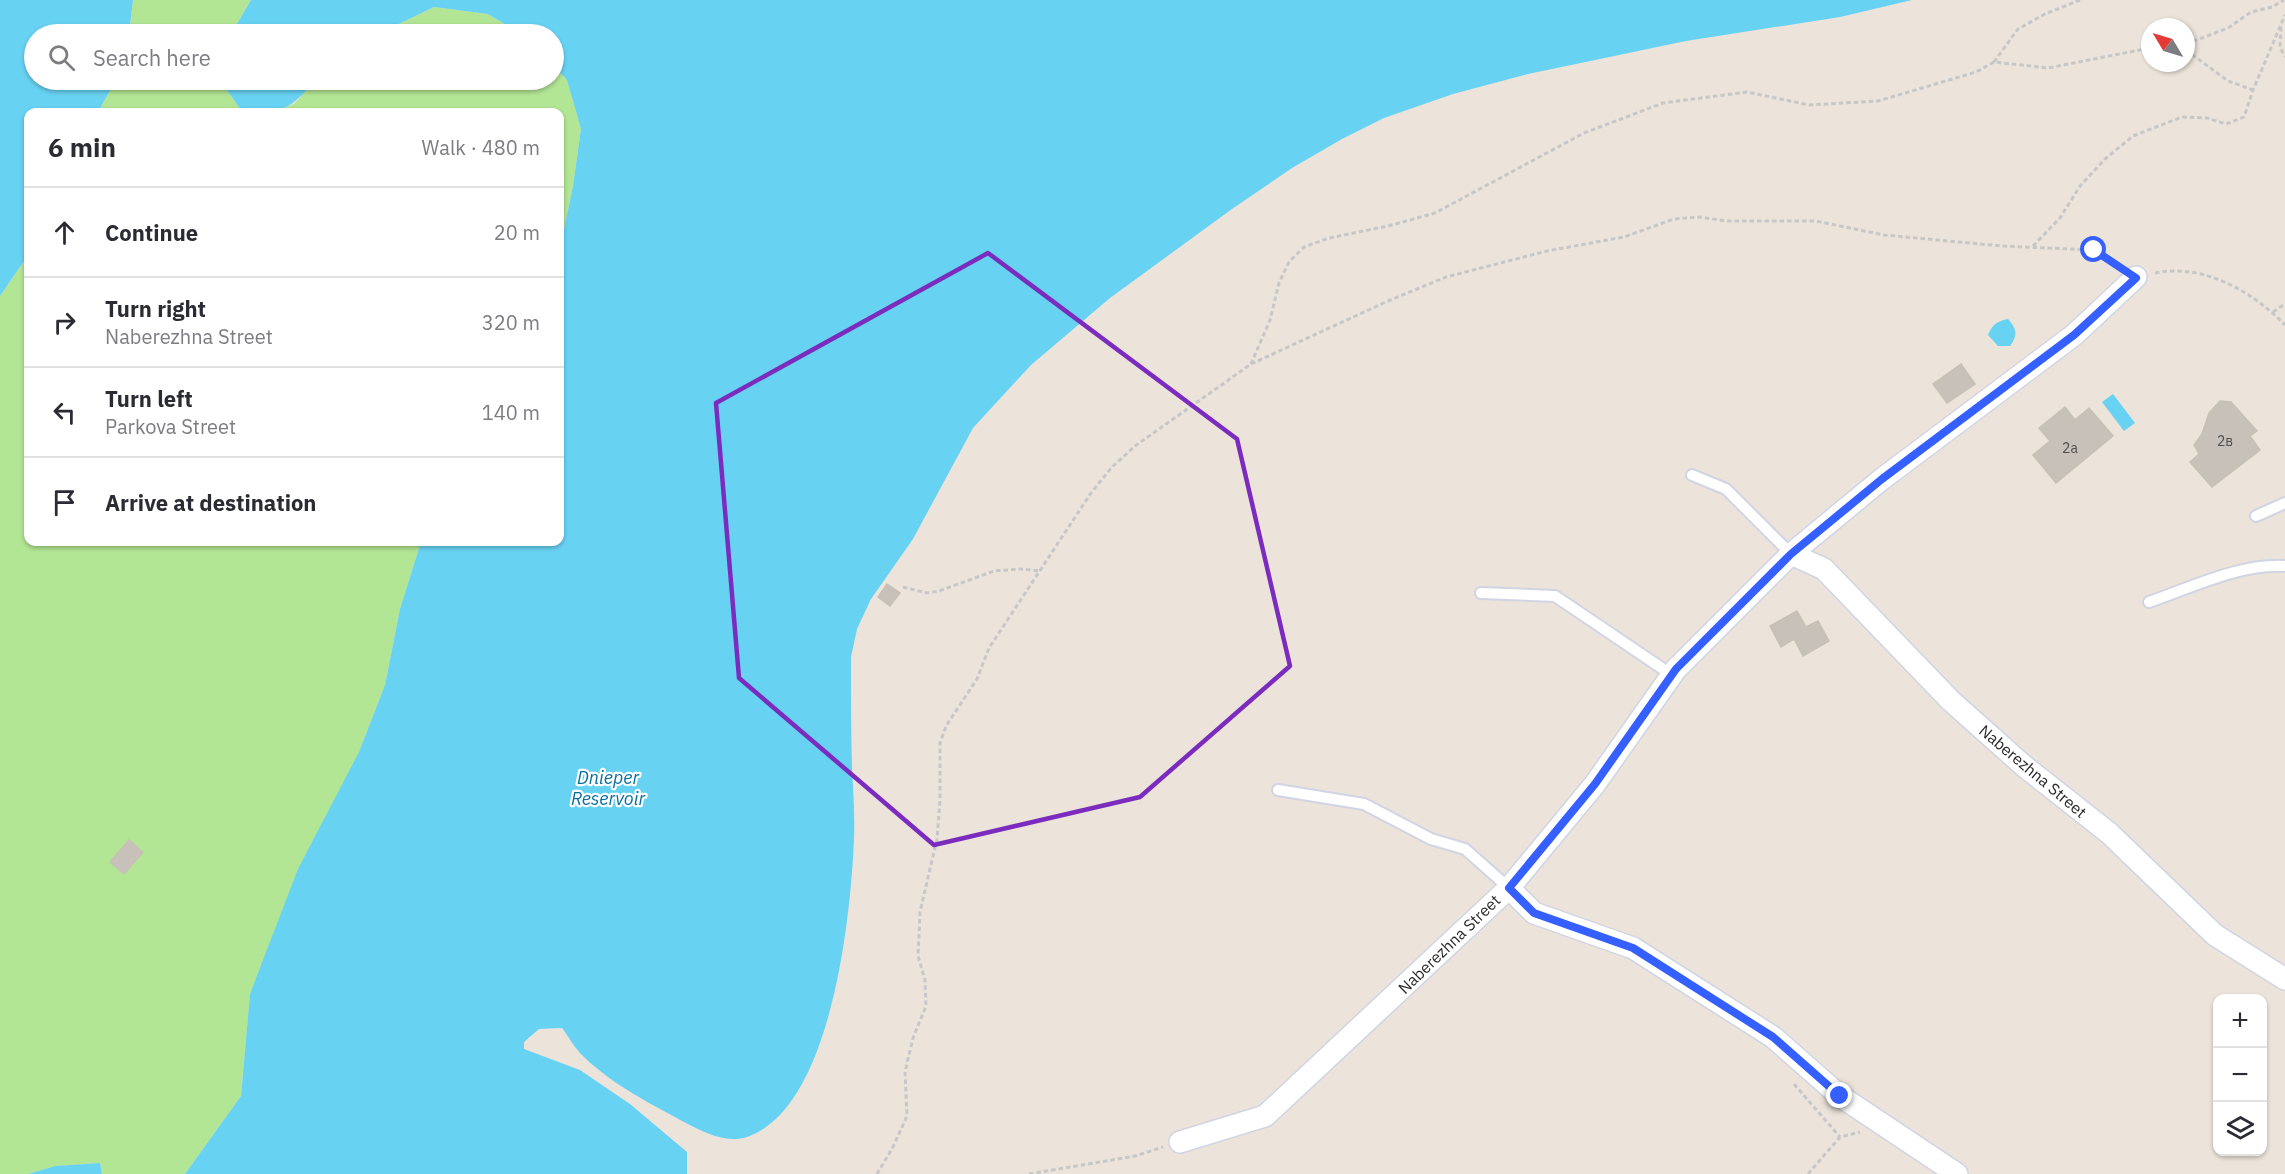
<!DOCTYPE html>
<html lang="en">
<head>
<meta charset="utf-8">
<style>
  :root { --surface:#fff; --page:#f7f7f7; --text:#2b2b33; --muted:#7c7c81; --line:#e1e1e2 }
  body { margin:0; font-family:"IBM Plex Sans",sans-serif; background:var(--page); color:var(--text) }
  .controls { position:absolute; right:18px; bottom:18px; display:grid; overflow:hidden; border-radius:12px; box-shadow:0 2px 4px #0004 }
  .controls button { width:54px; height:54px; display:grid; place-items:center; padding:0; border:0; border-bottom:2px solid var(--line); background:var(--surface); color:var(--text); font:30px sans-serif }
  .compass { position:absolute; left:2141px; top:18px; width:54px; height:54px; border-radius:50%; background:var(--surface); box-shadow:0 2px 4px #0004; rotate:308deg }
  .stop { position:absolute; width:18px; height:18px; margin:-14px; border:4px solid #3560ff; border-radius:50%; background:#fff }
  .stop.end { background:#3560ff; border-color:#fff; box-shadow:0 2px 6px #0008 }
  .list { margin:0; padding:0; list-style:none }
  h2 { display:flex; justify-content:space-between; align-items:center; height:78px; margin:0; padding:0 24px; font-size:26px }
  h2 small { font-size:20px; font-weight:400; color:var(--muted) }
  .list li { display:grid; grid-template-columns:39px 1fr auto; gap:18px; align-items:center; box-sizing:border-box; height:90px; padding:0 24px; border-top:2px solid var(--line) }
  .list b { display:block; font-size:22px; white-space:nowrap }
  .list p { margin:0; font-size:20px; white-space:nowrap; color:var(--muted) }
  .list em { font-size:20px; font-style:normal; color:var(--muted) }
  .icon { flex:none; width:33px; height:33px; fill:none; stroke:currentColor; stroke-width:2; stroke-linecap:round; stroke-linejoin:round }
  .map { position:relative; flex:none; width:2285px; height:1174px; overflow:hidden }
  .search { position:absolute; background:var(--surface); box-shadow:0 2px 4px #0004; left:24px; top:24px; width:540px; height:66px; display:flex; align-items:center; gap:15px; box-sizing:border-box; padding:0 21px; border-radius:33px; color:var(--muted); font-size:22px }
  .panel { position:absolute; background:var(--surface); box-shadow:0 2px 4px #0004; left:24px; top:108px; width:540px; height:438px; border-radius:12px }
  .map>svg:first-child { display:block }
  .green { fill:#b2e594 }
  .water { fill:#68d2f3 }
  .building { fill:#c7c1ba; stroke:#c7c0b4; stroke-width:1.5 }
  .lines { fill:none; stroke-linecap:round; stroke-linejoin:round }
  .lane-casing { stroke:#d0d4e3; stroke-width:14 }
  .street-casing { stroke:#d0d4e3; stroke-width:24 }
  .path { stroke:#c7c7c7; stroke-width:3; stroke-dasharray:4.5 3; stroke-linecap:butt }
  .lane { stroke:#fff; stroke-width:10 }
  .street { stroke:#fff; stroke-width:21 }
  .route { stroke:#3560ff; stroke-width:8 }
  .marked { fill:none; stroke:#7b2cbf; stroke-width:4.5; stroke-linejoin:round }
  .labels { text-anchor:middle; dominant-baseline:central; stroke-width:4.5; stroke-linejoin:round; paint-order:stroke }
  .number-label { font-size:14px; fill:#504f4d }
  .street-label { font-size:16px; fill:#292929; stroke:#fff }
  .water-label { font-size:18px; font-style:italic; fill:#086f9f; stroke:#fff }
</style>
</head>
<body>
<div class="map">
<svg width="2285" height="1174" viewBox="0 0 2285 1174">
  <rect width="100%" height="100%" fill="#ece4da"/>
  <path class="green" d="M133,0H251L231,34H129Z
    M434,7L488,14L521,34H378Z
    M554,66L567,80L581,129L573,186L564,229L560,237V112H272L294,104L316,80H554Z
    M116,80H220L241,110L261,112H98Z
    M28,248V542H421L400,609L385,685L359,752L250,994L241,1096L185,1174H102L100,1163L55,1166L28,1174H0V296L24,261Z"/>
  <path class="water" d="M0,0H133L129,34H34V80H116L98,112H28V248L24,261L0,296Z
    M251,0H1912L1840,17L1686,41L1528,74L1453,94L1384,118L1342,139L1292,168L1232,209L1110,298L1031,365L973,428L913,539L871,599L857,629L851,657C851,693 851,730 852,766C853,790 855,815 854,838C851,915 832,1108 747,1137C727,1144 703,1132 686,1123C651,1104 613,1085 584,1057C575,1049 569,1037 562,1028L539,1029L524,1042V1049L580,1070L630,1104L687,1152V1174H185L241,1096L250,994L298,869L359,752L385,685L400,609L421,542H560V237L564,229L573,186L581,129L567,80L554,66V34H521L488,14L434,7L378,34H231Z
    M220,80H316C289,110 282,115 241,110Z
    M2008,319C2017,329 2018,335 2010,346H1998L1988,335C1992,325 1997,321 2008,319Z
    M2113,394L2135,423L2124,431L2102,402Z
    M100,1163L102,1174H28L55,1166Z"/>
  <path class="building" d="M1961,364L1975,384L1947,403L1933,384Z
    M2220,401L2231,402L2257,431L2250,436L2260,450L2212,487L2190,462L2199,454L2194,445L2202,434L2209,413Z
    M2065,407L2075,420L2089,408L2113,436L2056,483L2033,455L2050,441L2039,428Z
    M887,584L900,593L890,606L878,597Z
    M1797,611L1806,627L1818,621L1829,641L1803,656L1794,639L1781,647L1770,626Z
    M129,840L143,852L124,874L110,862Z"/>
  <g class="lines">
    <g class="lane-casing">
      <path id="lane" d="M1692,475L1726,489L1791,554
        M2256,516L2285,503
        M1481,593L1555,596L1672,675
        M2149,602C2190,588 2241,563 2285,566
        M1278,790L1364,804L1431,839L1465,849L1509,888"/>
    </g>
    <g class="street-casing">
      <path id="street" d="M1791,554L1824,569L1951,701L2024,766L2109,833L2215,935L2285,979
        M1509,888L1534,913L1633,948L1773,1037L1840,1096L1957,1174
        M1180,1142L1265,1116L1509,888L1595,784L1676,669L1791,554L1882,479L2074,335L2136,277"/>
    </g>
    <path class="path" d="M2281,27L2280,47L2285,57
      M2186,44L2228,28L2251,12L2272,7L2284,0
      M2186,50L2228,81L2253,90
      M1994,62L2018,29L2045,14L2080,0
      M2033,246L2060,218L2080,186L2105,159L2133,136L2182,117L2207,118L2226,124L2244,117L2253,90L2285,15
      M2155,273C2203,263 2252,291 2285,325
      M2273,312L2285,304
      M1251,364L1270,320L1279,283L1289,262L1304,247L1329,238L1388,226L1435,213L1584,133L1663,103L1747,92L1809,105L1878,101L1976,72L1994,62L2048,68L2150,48
      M903,587L927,593L939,591L994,571L1020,569L1040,571
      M1794,1084L1840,1137
      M877,1174L893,1147L907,1116L905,1072L913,1038L926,1006L925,980L918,956L920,912L937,839L940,800V743L946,726L977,679L989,648L1091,493L1112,467L1135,446L1251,364L1388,301L1446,277L1547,251L1624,237L1674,219L1700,217L1726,221H1816L1884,235L2002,246L2094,250L2119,267
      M1029,1174L1135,1156L1163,1147
      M1808,1174L1840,1137L1860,1132"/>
    <use href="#lane" class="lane"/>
    <use href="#street" class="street"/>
  </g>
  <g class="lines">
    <path class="route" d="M1840,1096L1773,1037L1633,948L1534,913L1509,888L1595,784L1676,669L1791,554L1882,479L2074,335L2136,278L2094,250"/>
  </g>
  <path class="marked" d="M988,253L1237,439L1290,666L1140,797L934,845L739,678L716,403Z"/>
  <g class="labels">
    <g class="number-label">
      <text x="2225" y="441">2в</text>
      <text x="2070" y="448">2а</text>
    </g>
    <g class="street-label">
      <text transform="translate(2033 771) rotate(40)">Naberezhna Street</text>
      <text transform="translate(1449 944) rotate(-44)">Naberezhna Street</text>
    </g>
    <g class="water-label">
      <text x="608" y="777">Dnieper<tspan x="608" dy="21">Reservoir</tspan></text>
    </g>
  </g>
</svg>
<div class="controls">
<button>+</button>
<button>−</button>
<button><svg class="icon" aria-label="layers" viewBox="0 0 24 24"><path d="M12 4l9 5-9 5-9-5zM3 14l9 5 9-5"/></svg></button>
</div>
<svg class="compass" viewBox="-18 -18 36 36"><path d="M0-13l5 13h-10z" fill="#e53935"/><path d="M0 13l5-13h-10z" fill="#7c7c81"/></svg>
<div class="stop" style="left:2094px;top:250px"></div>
<div class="stop end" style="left:1840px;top:1096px"></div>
<div class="search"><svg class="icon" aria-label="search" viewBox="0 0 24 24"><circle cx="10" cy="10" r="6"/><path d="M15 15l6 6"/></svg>Search here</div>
<section class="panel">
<h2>6 min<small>Walk · 480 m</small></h2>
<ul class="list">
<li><svg class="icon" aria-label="ahead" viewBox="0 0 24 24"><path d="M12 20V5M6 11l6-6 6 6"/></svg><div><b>Continue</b></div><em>20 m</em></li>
<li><svg class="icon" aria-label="right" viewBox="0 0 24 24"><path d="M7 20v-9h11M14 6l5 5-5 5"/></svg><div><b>Turn right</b><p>Naberezhna Street</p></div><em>320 m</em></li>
<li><svg class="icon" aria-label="left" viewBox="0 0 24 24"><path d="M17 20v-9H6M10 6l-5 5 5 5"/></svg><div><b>Turn left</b><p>Parkova Street</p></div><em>140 m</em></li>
<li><svg class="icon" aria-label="arrive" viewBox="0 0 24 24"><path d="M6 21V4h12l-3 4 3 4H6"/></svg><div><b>Arrive at destination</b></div></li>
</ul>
</section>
</div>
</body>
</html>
